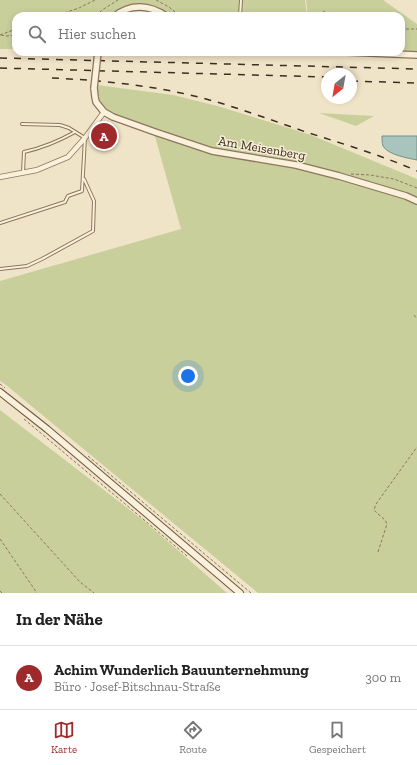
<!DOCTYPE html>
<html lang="de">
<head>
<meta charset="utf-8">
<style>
  :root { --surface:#fff; --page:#f2f2f2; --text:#222; --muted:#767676; --line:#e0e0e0; --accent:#9e2a2b }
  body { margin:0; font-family:"Zilla Slab",serif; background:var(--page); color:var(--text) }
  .compass { position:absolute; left:321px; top:68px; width:36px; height:36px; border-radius:50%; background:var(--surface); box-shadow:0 2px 6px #0003; rotate:211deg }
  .you { position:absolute; left:188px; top:376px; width:14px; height:14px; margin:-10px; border:3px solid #fff; border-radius:50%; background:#1a73e8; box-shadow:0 0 0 6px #1a73e833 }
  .badge { display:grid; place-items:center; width:26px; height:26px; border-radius:50%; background:var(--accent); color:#fff; font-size:13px; font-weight:700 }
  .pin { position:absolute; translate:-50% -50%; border:2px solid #fff; box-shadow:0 1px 4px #0006 }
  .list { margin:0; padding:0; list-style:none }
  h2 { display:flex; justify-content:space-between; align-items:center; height:52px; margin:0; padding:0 16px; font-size:17px }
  h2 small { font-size:13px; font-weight:400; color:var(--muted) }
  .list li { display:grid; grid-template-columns:26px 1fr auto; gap:12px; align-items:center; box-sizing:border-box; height:64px; padding:0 16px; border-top:1px solid var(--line) }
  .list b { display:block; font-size:15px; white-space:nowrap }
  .list p { margin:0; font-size:13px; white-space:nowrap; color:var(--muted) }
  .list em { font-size:13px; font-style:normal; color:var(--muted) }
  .icon { flex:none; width:22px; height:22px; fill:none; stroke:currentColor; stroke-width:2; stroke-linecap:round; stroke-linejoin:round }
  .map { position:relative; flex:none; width:417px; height:593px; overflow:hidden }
  .search { position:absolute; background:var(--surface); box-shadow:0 2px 6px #0003; left:12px; right:12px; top:12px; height:44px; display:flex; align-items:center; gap:10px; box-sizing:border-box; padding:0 14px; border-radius:12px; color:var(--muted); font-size:15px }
  .sheet { height:116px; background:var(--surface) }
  nav { display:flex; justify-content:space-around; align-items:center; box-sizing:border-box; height:56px; border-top:1px solid var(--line); background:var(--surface); font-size:11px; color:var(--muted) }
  nav a { display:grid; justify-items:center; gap:2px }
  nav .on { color:var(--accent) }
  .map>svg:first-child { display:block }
  .green { fill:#c9cf9b }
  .water { fill:#a9c4bc; stroke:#6f938a }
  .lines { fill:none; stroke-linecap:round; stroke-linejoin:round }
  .service-casing { stroke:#8d765c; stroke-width:4 }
  .minor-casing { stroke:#8d765c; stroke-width:6 }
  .tertiary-casing { stroke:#8d765c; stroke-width:8 }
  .secondary-casing { stroke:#6f573f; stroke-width:8 }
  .path { stroke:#8d765c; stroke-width:1; stroke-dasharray:3 2; stroke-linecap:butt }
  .service { stroke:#faf1dc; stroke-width:2 }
  .minor { stroke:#faf1dc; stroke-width:4.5 }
  .tertiary { stroke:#faf1dc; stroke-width:5.5 }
  .secondary { stroke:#faf1dc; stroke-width:6 }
  .rail { stroke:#3d2e20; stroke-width:1.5; stroke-dasharray:7 7; stroke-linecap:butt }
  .tertiary-bridge-casing { stroke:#8d765c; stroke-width:8; stroke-linecap:butt }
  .tertiary-bridge { stroke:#faf1dc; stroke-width:5.5 }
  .labels { text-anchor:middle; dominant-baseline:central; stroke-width:3; stroke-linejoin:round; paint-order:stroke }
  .street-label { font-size:13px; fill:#3d2e20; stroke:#f7eed8 }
</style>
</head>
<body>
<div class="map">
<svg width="417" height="593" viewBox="0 0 417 593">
  <rect width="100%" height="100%" fill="#f0e4c8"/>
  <path class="green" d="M0,0H305L307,16H173C152,1 129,0 109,16H16V49H0Z
    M306,0H383L417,24V54L401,52V16H308Z
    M97,85L173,95L221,107L311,135L417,179V593H258L6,385L0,381V281L181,229L154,133C141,127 112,117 103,107C97,101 97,93 97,85Z
    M319,113L374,116L356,126Z
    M0,410L143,520L227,593H0Z"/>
  <path class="water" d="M382,136H417V160C408,158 388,155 383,146C382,143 382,139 382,136Z"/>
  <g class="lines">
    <g class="service-casing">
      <path id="service" d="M240,16L241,0
        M23,172L24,152C42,148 59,141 75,132
        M0,223L65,202L68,196L82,191L85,138L69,128L60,125L22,124
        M0,269L27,266L42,259L93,231L94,201L84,179"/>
    </g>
    <g class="minor-casing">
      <path id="minor" d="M0,177L37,170L68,157L85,138L104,112"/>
    </g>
    <g class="tertiary-casing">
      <path id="tertiary" d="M115,16C131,3 150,5 166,16
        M347,52L417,55
        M94,88L95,97L96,102L104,112L113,117L155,132L212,151L296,165L339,176L406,196L417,201"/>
    </g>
    <g class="secondary-casing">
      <path id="secondary" d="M0,392L47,429L240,593"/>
    </g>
    <path class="path" d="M156,0L169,7L180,16
      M323,11L331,16
      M55,16L79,8L95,0
      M96,16L102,10L118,0
      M401,29H417
      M0,35L16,29
      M1,35L6,36L16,35
      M351,174L370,175L394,179L417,188
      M414,315L417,319
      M0,384L5,388
      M24,419L187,556
      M88,456L251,593
      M0,494L80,582L94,593
      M0,539L37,593
      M378,552L387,524C385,518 378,515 374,510L376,504L417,447
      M0,591L2,593"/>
    <use href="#service" class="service"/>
    <use href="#minor" class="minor"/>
    <use href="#tertiary" class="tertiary"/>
    <use href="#secondary" class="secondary"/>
    <path class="rail" d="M0,58L417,69
      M0,68L327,77
      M52,78C95,80 139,84 181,93C224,102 265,118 306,132C343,144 381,155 417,171
      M351,81L417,83"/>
    <g class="tertiary-bridge-casing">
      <path id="tertiary-bridge" d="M94,88L98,52"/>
    </g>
    <use href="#tertiary-bridge" class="tertiary-bridge"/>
  </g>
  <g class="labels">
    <g class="street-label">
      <text transform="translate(262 148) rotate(10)">Am Meisenberg</text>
    </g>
  </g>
</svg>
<svg class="compass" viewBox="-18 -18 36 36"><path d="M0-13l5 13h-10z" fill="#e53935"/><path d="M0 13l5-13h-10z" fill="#767676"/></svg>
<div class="you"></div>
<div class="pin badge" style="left:104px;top:136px">A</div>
<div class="search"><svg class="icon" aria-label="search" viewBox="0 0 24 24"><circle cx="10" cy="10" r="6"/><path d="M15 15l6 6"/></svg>Hier suchen</div>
</div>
<section class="sheet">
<h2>In der Nähe<small></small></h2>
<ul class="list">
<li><span class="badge">A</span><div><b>Achim Wunderlich Bauunternehmung</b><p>Büro · Josef-Bitschnau-Straße</p></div><em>300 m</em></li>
</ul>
</section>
<nav>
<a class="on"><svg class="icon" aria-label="map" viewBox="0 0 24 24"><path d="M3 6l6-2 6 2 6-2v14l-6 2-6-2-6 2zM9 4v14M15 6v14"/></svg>Karte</a>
<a><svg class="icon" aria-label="directions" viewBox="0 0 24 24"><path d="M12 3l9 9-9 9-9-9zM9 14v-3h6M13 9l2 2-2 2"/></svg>Route</a>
<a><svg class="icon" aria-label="saved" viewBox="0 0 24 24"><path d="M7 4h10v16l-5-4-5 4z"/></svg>Gespeichert</a>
</nav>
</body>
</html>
